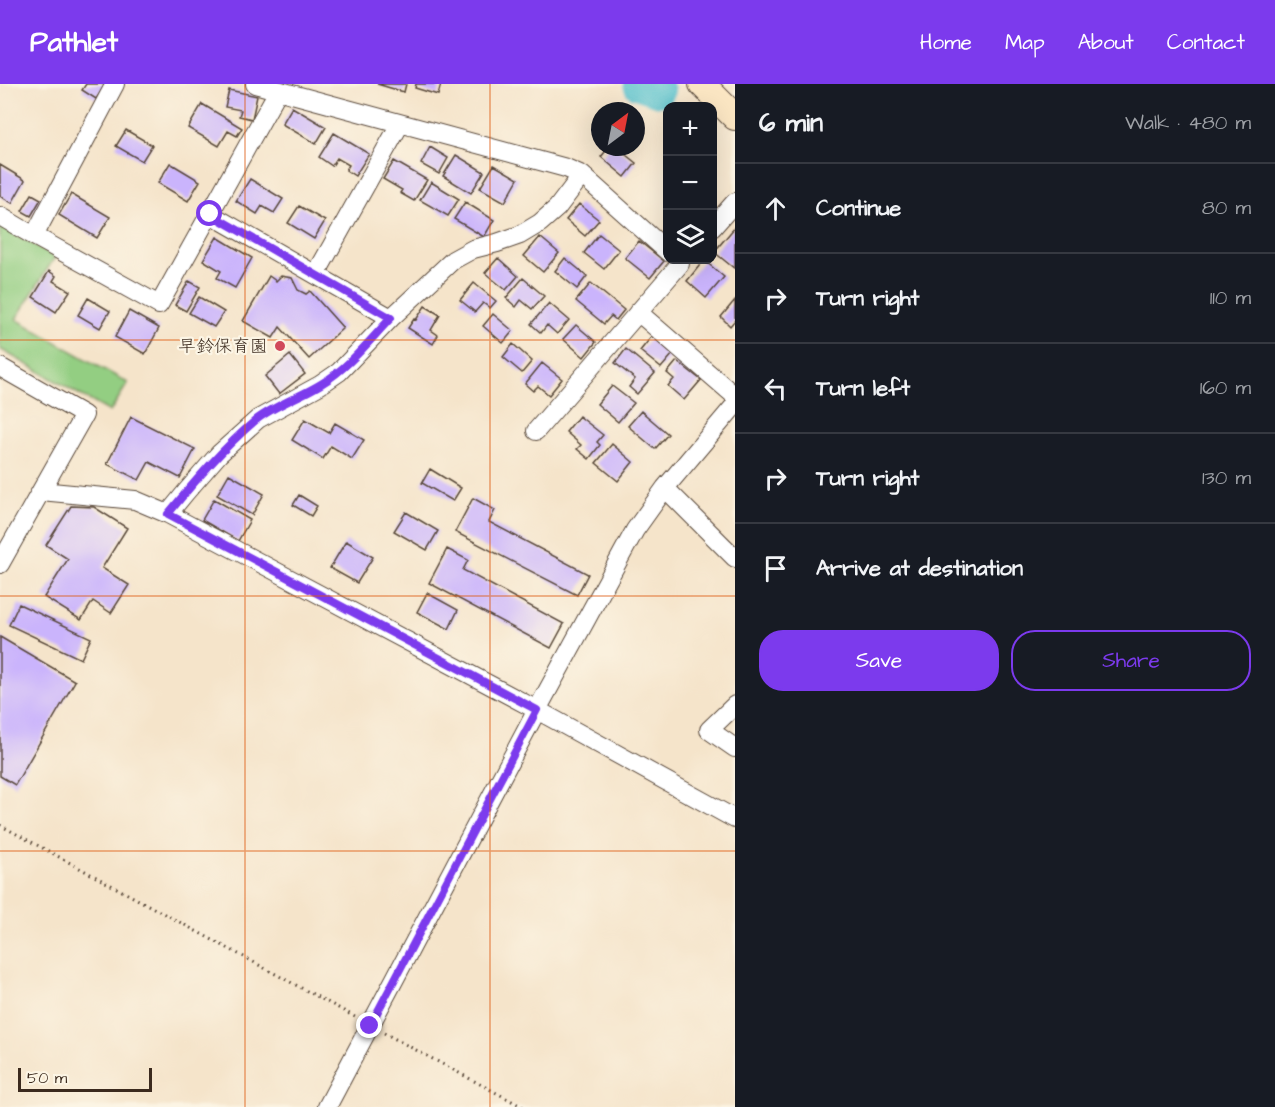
<!DOCTYPE html>
<html lang="en">
<head>
<meta charset="utf-8">
<style>
  :root { --surface:#171b24; --page:#20242c; --text:#f1f3f6; --muted:#9ea1a6; --line:#363941; --accent:#7c3aed }
  body { margin:0; font-family:"Architects Daughter","Klee One",sans-serif; background:var(--page); color:var(--text) }
  .controls { position:absolute; right:18px; top:18px; display:grid; overflow:hidden; border-radius:12px; box-shadow:0 6px 24px #0002 }
  .controls button { width:54px; height:54px; display:grid; place-items:center; padding:0; border:0; border-bottom:2px solid var(--line); background:var(--surface); color:var(--text); font:30px sans-serif }
  .compass { position:absolute; left:591px; top:18px; width:54px; height:54px; border-radius:50%; background:var(--surface); box-shadow:0 6px 24px #0002; rotate:32deg }
  .scale { position:absolute; left:18px; bottom:15px; width:134px; box-sizing:border-box; padding-left:6px; border:3px solid #3b2a1e; border-top:0; font-size:16px; line-height:21px; white-space:nowrap; color:#3b2a1e; -webkit-text-stroke:4px #fcf5e5; paint-order:stroke }
  .stop { position:absolute; width:18px; height:18px; margin:-14px; border:4px solid #7c3aed; border-radius:50%; background:#fff }
  .stop.end { background:#7c3aed; border-color:#fff; box-shadow:0 2px 6px #0008 }
  .list { margin:0; padding:0; list-style:none }
  h2 { display:flex; justify-content:space-between; align-items:center; height:78px; margin:0; padding:0 24px; font-size:26px }
  h2 small { font-size:20px; font-weight:400; color:var(--muted) }
  .list li { display:grid; grid-template-columns:39px 1fr auto; gap:18px; align-items:center; box-sizing:border-box; height:90px; padding:0 24px; border-top:2px solid var(--line) }
  .list b { display:block; font-size:22px; white-space:nowrap }
  .list em { font-size:20px; font-style:normal; color:var(--muted) }
  .actions { display:flex; gap:12px; padding:18px 24px }
  .actions a { flex:1; padding:14px 0; border:2px solid var(--accent); border-radius:24px; text-align:center; font-size:21px; color:var(--accent) }
  .actions .main { background:var(--accent); color:#fff }
  .icon { flex:none; width:33px; height:33px; fill:none; stroke:currentColor; stroke-width:2; stroke-linecap:round; stroke-linejoin:round }
  .map { position:relative; flex:none; width:735px; height:1023px; overflow:hidden }
  header { display:flex; align-items:center; gap:36px; box-sizing:border-box; height:84px; padding:0 30px; background:var(--accent); color:#fff }
  header strong { font-size:28px }
  nav { display:flex; gap:33px; margin-inline-start:auto; font-size:21px }
  main { display:flex }
  aside { flex:1; background:var(--surface) }
  .map>svg:first-child { display:block }
  .green { fill:#93ce82; stroke:#677c50; stroke-width:1.5 }
  .lines { fill:none; stroke-linecap:round; stroke-linejoin:round }
  .river { stroke:#54c1cd; stroke-width:32 }
  .building { fill:#cab4fc }
  .street-casing { stroke:#574638; stroke-width:20 }
  .secondary-casing { stroke:#574638; stroke-width:28 }
  .path { stroke:#574638; stroke-width:3; stroke-dasharray:1.5 4.5; stroke-linecap:butt }
  .street { stroke:#fff; stroke-width:18 }
  .secondary { stroke:#fbe6c3; stroke-width:26 }
  .route { stroke:#7c3aed; stroke-width:8 }
  .grid { fill:none; stroke:#df570d; stroke-width:1.5; stroke-opacity:0.55 }
  .poi-dot { fill:#d1495b; stroke:#fcf5e5; stroke-width:2 }
  .labels { text-anchor:middle; dominant-baseline:central; stroke-width:4.5; stroke-linejoin:round; paint-order:stroke }
  .poi-label { font-size:18px; fill:#3b2a1e; stroke:#fcf5e5; text-anchor:end }
</style>
</head>
<body>
<header>
<strong>Pathlet</strong>
<nav><a>Home</a><a>Map</a><a>About</a><a>Contact</a></nav>
</header>
<main>
<div class="map">
<svg width="735" height="1023" viewBox="0 0 735 1023">
  <rect width="100%" height="100%" fill="#fcf5e5"/>
  <filter id="ink" filterUnits="userSpaceOnUse"><feTurbulence type="fractalNoise" baseFrequency=".0167" numOctaves="2"/><feDisplacementMap in="SourceGraphic" scale="12" xChannelSelector="R" yChannelSelector="G"/><feConvolveMatrix kernelMatrix="1 2 1 2 8 2 1 2 1" color-interpolation-filters="sRGB"/></filter>
  <filter id="wash" filterUnits="userSpaceOnUse"><feTurbulence type="fractalNoise" baseFrequency=".008" numOctaves="4" result="noise"/><feDisplacementMap in="SourceGraphic" scale="24" xChannelSelector="R" yChannelSelector="G"/><feGaussianBlur stdDeviation="1.35" result="paint"/><feColorMatrix in="noise" values="0 0 0 0 0 0 0 0 0 0 0 0 0 0 0 0 0 1.4 0 .05"/><feComposite in="paint" operator="in"/></filter>
  <g filter="url(#wash)">
    <rect width="100%" height="100%" fill="#f5e4ca"/>
    <path class="green" d="M0,141L55,173L16,235L128,299L110,328L0,265Z"/>
    <g class="lines">
      <path class="river" d="M639,0L659,7"/>
    </g>
    <g id="blocks">
      <path class="building" d="M86,0H106L96,15L82,6Z
        M377,0H406L404,8Z
        M416,0H441L438,11L415,4Z
        M229,6L257,12L252,35L239,32L241,26L225,23Z
        M202,20L242,44L237,52L228,47L219,62L188,44Z
        M292,23L326,43L316,60L282,40Z
        M126,46L152,61L142,77L116,62Z
        M334,49L369,70L355,92L346,86L349,81L337,74L332,82L319,73Z
        M430,63L448,74L439,90L421,80Z
        M609,63H616L636,79L625,93L601,73Z
        M456,71L484,88L471,109L443,92Z
        M394,77L427,96L414,117L400,109L402,106L383,95Z
        M170,79L200,97L188,117L158,99Z
        M0,81L25,96L12,119L0,112Z
        M494,81L518,95L505,118L480,104Z
        M250,95L283,115L274,129L262,122L257,130L236,117Z
        M431,98L459,115L448,132L420,116Z
        M32,110L41,115L31,132L22,127Z
        M71,110L110,133L97,154L59,131Z
        M465,118L494,136L484,153L454,135Z
        M579,120L599,136L585,152L566,136Z
        M299,122L325,137L314,155L288,139Z
        M735,143V185L714,168Z
        M599,150L619,166L604,185L584,169Z
        M217,153L252,174L235,204L217,194L221,187L203,176Z
        M540,153L559,169L543,188L524,172Z
        M639,157L664,177L650,194L625,174Z
        M498,174L518,192L506,206L485,189Z
        M565,174L587,192L577,205L555,187Z
        M704,176L724,193L706,214L687,197Z
        M49,187L56,192L53,197L70,207L56,228L33,213Z
        M269,192L276,197L281,192L292,194L298,206L306,210L310,207L343,244L309,275L280,243L273,254L243,237Z
        M523,194L544,212L532,225L521,216L516,223L506,214Z
        M189,197L200,203L186,227L175,221Z
        M474,199L496,217L490,224L483,219L475,228L460,216Z
        M591,199L624,226L616,236L611,232L604,240L576,217Z
        M199,213L224,228L214,243L189,229Z
        M88,214L110,227L100,244L78,231Z
        M735,216V236L730,242L721,233Z
        M549,219L569,236L557,250L547,241L541,249L531,240Z
        M425,222L440,231L431,246L438,251L433,260L408,244L414,235L416,236Z
        M129,227L159,244L145,270L115,253Z
        M493,230L513,247L503,259L483,242Z
        M576,241L596,258L584,273L563,255Z
        M652,252L673,270L661,284L640,267Z
        M513,260L532,277L522,289L503,273Z
        M626,265L655,289L637,310L629,303L635,295L615,279Z
        M290,271L305,290L279,310L265,292Z
        M677,277L701,296L684,316L668,302L674,295L667,289Z
        M542,279L562,295L549,311L538,302L533,307L525,300Z
        M612,302L634,319L618,338L597,320Z
        M641,327L668,350L655,365L628,342Z
        M579,332L603,351L597,358L600,361L589,375L577,365L581,361L566,348Z
        M131,333L195,365L180,394L149,378L139,396L107,380Z
        M305,335L329,349L335,339L364,356L352,375L331,362L323,375L292,356Z
        M612,360L633,378L618,397L596,379Z
        M430,385L461,404L453,417L422,399Z
        M229,390L264,410L252,431L217,411Z
        M299,411L317,422L311,432L293,421Z
        M473,414L495,426L489,438L588,490L577,511L455,448Z
        M214,415L250,436L238,457L202,436Z
        M71,422L94,423L127,444L102,484L129,501L111,529L93,517L81,536L44,513L68,475L46,461Z
        M406,428L438,447L427,466L394,447Z
        M346,457L373,473L357,499L330,484Z
        M447,465L468,476L463,486L564,540L551,564L429,499Z
        M427,509L458,526L449,545L417,528Z
        M19,520L91,554L81,575L9,541Z
        M0,553L75,597L15,701L0,692Z"/>
    </g>
  </g>
  <g filter="url(#ink)">
    <use href="#blocks" fill-opacity="0" stroke="#574638" stroke-width="1.5"/>
    <g class="lines">
      <g class="street-casing">
        <path id="street" d="M255,0L566,84L582,91L668,168
          M210,130L391,234
          M0,132L34,152L159,221L278,7
          M712,144L735,118
          M34,152L115,0
          M316,190L400,40
          M638,228L735,312
          M0,283L84,331L41,407
          M536,347L680,180
          M665,404L735,474
          M168,430L186,408L219,370L258,335L320,301L339,288L391,234L453,176L473,165L497,159L520,151L540,139L557,124L582,91
          M0,480L41,407L135,416L168,430L537,626L735,735
          M735,621L709,646L735,664
          M327,1023L537,626L635,446L665,404L735,321"/>
      </g>
      <g class="secondary-casing">
        <path id="secondary" d="M702,0L735,33"/>
      </g>
      <path class="path" d="M0,741L355,933
        M384,949L523,1023"/>
      <use href="#street" class="street"/>
      <use href="#secondary" class="secondary"/>
    </g>
  </g>
  <g class="lines" filter="url(#ink)">
    <path class="route" d="M210,130L391,234C369,257 348,284 321,300C300,313 275,321 256,336C223,364 195,397 168,430L537,626L370,942"/>
  </g>
  <path class="grid" d="M245,0V1023M490,0V1023M0,256H735M0,512H735M0,767H735"/>
  <circle class="poi-dot" cx="280" cy="262" r="6"/>
  <g class="labels">
    <g class="poi-label">
      <text x="268" y="262">早鈴保育園</text>
    </g>
  </g>
</svg>
<div class="controls">
<button>+</button>
<button>−</button>
<button><svg class="icon" aria-label="layers" viewBox="0 0 24 24"><path d="M12 4l9 5-9 5-9-5zM3 14l9 5 9-5"/></svg></button>
</div>
<svg class="compass" viewBox="-18 -18 36 36"><path d="M0-13l5 13h-10z" fill="#e53935"/><path d="M0 13l5-13h-10z" fill="#9ea1a6"/></svg>
<div class="scale">50 m</div>
<div class="stop" style="left:210px;top:130px"></div>
<div class="stop end" style="left:370px;top:942px"></div>
</div>
<aside>
<h2>6 min<small>Walk · 480 m</small></h2>
<ul class="list">
<li><svg class="icon" aria-label="ahead" viewBox="0 0 24 24"><path d="M12 20V5M6 11l6-6 6 6"/></svg><div><b>Continue</b></div><em>80 m</em></li>
<li><svg class="icon" aria-label="right" viewBox="0 0 24 24"><path d="M7 20v-9h11M14 6l5 5-5 5"/></svg><div><b>Turn right</b></div><em>110 m</em></li>
<li><svg class="icon" aria-label="left" viewBox="0 0 24 24"><path d="M17 20v-9H6M10 6l-5 5 5 5"/></svg><div><b>Turn left</b></div><em>160 m</em></li>
<li><svg class="icon" aria-label="right" viewBox="0 0 24 24"><path d="M7 20v-9h11M14 6l5 5-5 5"/></svg><div><b>Turn right</b></div><em>130 m</em></li>
<li><svg class="icon" aria-label="arrive" viewBox="0 0 24 24"><path d="M6 21V4h12l-3 4 3 4H6"/></svg><div><b>Arrive at destination</b></div></li>
</ul>
<div class="actions"><a class="main">Save</a><a>Share</a></div>
</aside>
</main>
</body>
</html>
